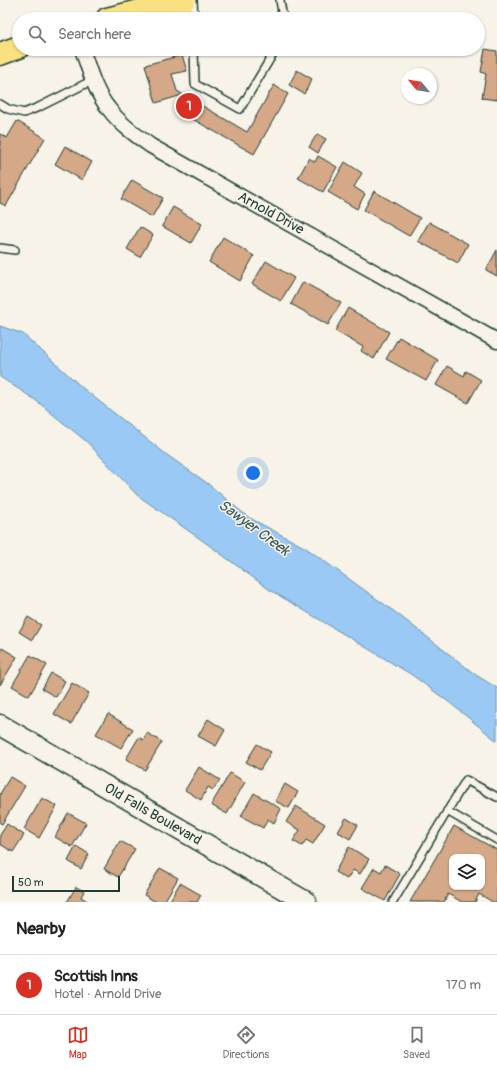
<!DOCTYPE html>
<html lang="en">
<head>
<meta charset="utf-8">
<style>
  :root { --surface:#fff; --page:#f6f6f6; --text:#222; --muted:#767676; --line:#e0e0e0; --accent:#d93025 }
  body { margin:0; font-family:Pangolin,sans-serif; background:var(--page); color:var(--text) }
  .controls { position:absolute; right:12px; bottom:12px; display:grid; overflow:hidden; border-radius:8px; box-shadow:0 1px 3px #0004 }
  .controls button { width:36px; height:36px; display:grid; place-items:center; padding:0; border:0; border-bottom:1px solid var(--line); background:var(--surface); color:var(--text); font:20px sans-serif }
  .compass { position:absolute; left:401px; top:68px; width:36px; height:36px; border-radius:50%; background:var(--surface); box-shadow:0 1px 3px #0004; rotate:300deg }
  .scale { position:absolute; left:12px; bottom:10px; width:108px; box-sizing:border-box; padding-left:4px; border:2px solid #1f3d34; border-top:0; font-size:11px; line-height:14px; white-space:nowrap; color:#1f3d34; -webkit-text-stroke:3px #f7f3e8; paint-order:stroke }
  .you { position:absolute; left:253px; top:473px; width:14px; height:14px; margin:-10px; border:3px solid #fff; border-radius:50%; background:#1a73e8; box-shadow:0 0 0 6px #1a73e833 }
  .badge { display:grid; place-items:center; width:26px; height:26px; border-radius:50%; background:var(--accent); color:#fff; font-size:13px; font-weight:700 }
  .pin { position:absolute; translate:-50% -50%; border:2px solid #fff; box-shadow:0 1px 4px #0006 }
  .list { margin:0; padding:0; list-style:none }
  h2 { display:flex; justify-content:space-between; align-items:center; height:52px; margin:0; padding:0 16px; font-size:17px }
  h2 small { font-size:13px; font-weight:400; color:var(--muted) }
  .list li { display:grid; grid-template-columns:26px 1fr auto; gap:12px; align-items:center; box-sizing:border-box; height:60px; padding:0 16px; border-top:1px solid var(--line) }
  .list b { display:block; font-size:15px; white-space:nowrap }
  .list p { margin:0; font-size:13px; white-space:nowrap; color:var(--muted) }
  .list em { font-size:13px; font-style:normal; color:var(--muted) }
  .icon { flex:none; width:22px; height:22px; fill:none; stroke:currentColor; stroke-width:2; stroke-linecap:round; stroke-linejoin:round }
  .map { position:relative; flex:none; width:497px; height:902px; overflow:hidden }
  .search { position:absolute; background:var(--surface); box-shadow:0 1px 3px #0004; left:12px; right:12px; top:12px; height:44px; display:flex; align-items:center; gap:10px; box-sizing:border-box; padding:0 14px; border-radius:22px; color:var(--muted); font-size:15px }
  .sheet { height:112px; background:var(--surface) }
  nav { display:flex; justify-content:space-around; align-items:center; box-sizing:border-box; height:56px; border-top:1px solid var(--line); background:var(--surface); font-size:11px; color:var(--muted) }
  nav a { display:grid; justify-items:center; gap:2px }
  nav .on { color:var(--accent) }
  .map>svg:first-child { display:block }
  .water { fill:#9ac9f5; stroke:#6991a8 }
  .building { fill:#d5a887; stroke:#1f3d34; fill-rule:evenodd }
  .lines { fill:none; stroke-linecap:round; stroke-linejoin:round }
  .lane-casing { stroke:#1f3d34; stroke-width:10 }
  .street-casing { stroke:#1f3d34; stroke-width:17 }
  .secondary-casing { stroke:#1f3d34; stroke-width:23 }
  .primary-casing { stroke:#1f3d34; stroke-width:25 }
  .lane { stroke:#f7f3e8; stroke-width:7 }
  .street { stroke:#f7f3e8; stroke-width:14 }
  .secondary { stroke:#f7f3e8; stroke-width:20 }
  .primary { stroke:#f9e181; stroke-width:22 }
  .labels { text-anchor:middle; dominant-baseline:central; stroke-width:3; stroke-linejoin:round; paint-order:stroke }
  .street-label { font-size:14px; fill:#1f3d34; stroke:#f7f3e8 }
  .water-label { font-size:15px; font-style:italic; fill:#38595b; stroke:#f7f3e8 }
</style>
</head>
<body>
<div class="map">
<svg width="497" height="902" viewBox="0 0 497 902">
  <rect width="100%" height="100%" fill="#f7f3e8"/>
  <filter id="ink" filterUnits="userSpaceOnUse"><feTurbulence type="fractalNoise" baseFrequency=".025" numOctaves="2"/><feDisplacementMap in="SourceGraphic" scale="8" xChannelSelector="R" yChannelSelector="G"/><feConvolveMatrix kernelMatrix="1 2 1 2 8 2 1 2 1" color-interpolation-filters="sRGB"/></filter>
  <g filter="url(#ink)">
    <path class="water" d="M0,326L23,334L85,390L167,455L207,483L248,517L306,548L395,612L476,675L497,688V741L450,703L412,675L270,590L206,543L137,495L87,442L34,399L0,377Z"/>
    <path class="building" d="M485,49L497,51V100L482,98L486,74L481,72Z
      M182,55L187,71L172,74L177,91L247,132L274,85L288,94L254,154L175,109L182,95L156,103L145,65Z
      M297,70L312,79L304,94L289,85Z
      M17,121L45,138L6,206L0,203V134L7,138Z
      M317,134L326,139L318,153L309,147Z
      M65,146L92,162L82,180L55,164Z
      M318,156L337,167L323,192L298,178L309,158L315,162Z
      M345,162L362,173L354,187L365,194L357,209L328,192Z
      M132,180L163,198L152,217L121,199Z
      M374,191L420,218L409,236L364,210Z
      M173,207L202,224L191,243L162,226Z
      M429,222L468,244L458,263L418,241Z
      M140,227L153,235L140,257L127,249Z
      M223,237L254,256L240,281L209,262Z
      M497,250V276L486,270Z
      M266,261L294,278L281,301L252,284Z
      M303,282L341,303L328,325L291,304Z
      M348,308L389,332L374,359L361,351L363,347L335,331Z
      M399,337L438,360L426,381L386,359Z
      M447,366L464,376L466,371L481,380L468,403L436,385Z
      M28,617L41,625L32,640L19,632Z
      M2,648L17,657L0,685V652Z
      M30,655L47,665L29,696L12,686Z
      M51,673L65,681L56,697L42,689Z
      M72,683L89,693L71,724L54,714Z
      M108,714L133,729L121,748L96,734Z
      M208,719L225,730L216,746L198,736Z
      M147,733L162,742L145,770L126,759L139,737L143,740Z
      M257,744L271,752L260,770L246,762Z
      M199,767L220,780L213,790L208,787L201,800L185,790Z
      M230,773L245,782L227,814L211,805Z
      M10,777L25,786L2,824L0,823V794Z
      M285,784L298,792L289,808L275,801Z
      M254,793L281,809L274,823L268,819L263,828L241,816Z
      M42,798L57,806L39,838L24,829Z
      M296,806L325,824L313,844L306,840L302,846L293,841L300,830L286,822Z
      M68,813L86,823L72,847L55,837Z
      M346,818L358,825L350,839L338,832Z
      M7,824L24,835L13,852L0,844V835Z
      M454,826L497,850V902H493L479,894L475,902H462L448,894L444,902H410ZM452,857H482V887H452Z
      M120,841L135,849L118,877L104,869Z
      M76,846L89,854L81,869L68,861Z
      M349,847L369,859L360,874L353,870L347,879L335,872Z
      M385,865L400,874L385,901L362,888L374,868L381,872Z
      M160,868L178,878L164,902H156L144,895Z
      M180,883L201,895L197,902H169Z
      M76,887L84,891L81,897L89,902H67Z"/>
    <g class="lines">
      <g class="lane-casing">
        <path id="lane" d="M193,0L194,19
          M280,0L283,19
          M194,49L195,84L240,109L276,49
          M0,104L8,109L24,113L39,107L93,80
          M0,248L15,250
          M447,811L497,840
          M393,902L466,780L497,797"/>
      </g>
      <g class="street-casing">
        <path id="street" d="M82,49C89,69 95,92 109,109C120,124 135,135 151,146L497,341"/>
      </g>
      <g class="secondary-casing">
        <path id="secondary" d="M0,725L306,902"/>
      </g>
      <g class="primary-casing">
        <path id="primary" d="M107,19L184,0
          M0,54L19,47"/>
      </g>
      <use href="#lane" class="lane"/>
      <use href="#street" class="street"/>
      <use href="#secondary" class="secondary"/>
      <use href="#primary" class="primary"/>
    </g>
  </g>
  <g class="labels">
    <g class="street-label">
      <text transform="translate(271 213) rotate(29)">Arnold Drive</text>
      <text transform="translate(153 814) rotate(30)">Old Falls Boulevard</text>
    </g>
    <g class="water-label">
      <text transform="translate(254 528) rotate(36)">Sawyer Creek</text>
    </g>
  </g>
</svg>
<div class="controls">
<button><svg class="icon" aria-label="layers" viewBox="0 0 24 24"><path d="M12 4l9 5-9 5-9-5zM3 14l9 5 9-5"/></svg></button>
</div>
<svg class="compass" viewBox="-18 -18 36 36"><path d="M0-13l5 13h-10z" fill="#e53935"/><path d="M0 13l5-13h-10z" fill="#767676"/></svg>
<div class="scale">50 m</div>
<div class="you"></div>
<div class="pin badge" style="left:189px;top:106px">1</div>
<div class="search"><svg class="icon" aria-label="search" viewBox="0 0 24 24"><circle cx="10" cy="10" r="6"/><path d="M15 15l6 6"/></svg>Search here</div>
</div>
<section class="sheet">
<h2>Nearby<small></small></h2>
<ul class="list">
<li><span class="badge">1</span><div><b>Scottish Inns</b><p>Hotel · Arnold Drive</p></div><em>170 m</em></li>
</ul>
</section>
<nav>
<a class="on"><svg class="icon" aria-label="map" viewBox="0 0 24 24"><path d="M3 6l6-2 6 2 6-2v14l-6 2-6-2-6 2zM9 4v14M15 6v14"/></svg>Map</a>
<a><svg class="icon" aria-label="directions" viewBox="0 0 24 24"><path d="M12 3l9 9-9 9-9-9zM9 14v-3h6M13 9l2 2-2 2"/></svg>Directions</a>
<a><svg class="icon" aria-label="saved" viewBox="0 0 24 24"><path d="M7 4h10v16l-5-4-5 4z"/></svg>Saved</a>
</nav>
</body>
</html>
